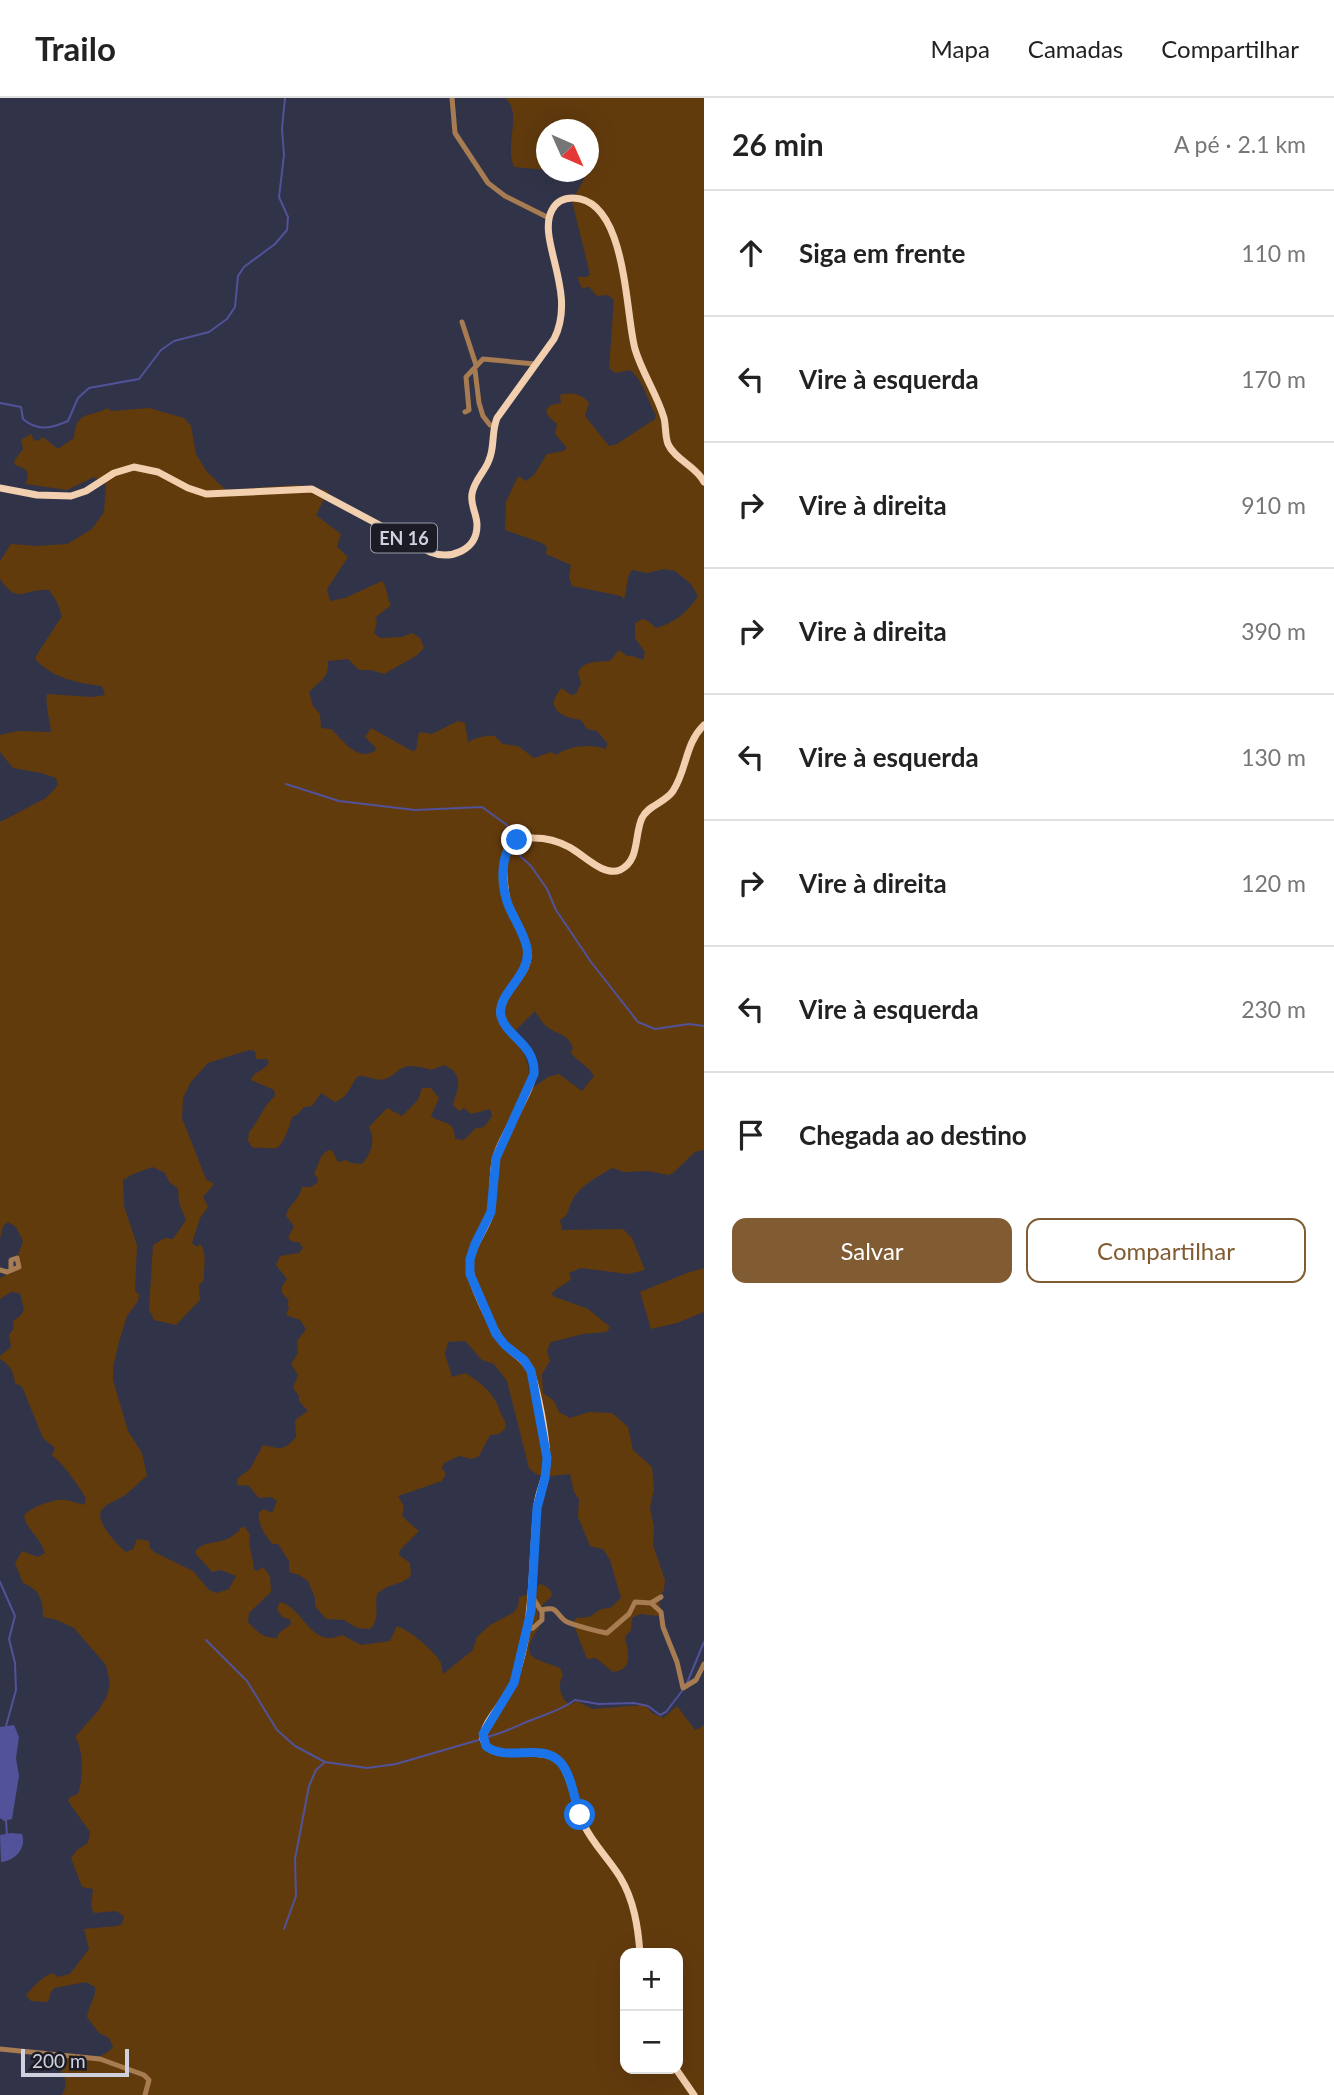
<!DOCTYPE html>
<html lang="pt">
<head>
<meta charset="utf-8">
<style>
  :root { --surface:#fff; --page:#f2f2f2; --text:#222; --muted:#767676; --line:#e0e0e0; --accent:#815c33 }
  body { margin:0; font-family:Lato,sans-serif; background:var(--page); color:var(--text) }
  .controls { position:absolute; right:21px; bottom:21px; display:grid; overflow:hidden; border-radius:14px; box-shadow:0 7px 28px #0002 }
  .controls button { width:63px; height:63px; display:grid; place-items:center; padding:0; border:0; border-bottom:2px solid var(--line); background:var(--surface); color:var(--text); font:35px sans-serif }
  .compass { position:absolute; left:536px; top:21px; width:63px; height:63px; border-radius:50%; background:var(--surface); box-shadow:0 7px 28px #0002; rotate:135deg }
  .scale { position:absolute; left:21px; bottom:18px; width:108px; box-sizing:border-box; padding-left:7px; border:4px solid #d0d1df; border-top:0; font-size:19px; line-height:24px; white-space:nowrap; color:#d0d1df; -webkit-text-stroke:5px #1b1c25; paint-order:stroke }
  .stop { position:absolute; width:21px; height:21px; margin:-16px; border:5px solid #1a73e8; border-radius:50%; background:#fff }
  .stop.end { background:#1a73e8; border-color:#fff; box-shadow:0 2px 7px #0008 }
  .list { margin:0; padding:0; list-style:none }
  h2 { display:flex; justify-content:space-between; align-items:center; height:91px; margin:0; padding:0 28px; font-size:30px }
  h2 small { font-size:23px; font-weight:400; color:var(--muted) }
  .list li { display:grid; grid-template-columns:46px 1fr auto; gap:21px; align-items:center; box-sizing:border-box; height:126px; padding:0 28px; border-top:2px solid var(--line) }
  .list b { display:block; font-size:26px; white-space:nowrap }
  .list em { font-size:23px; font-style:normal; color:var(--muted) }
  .actions { display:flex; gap:14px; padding:21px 28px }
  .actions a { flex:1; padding:16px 0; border:2px solid var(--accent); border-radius:14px; text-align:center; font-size:24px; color:var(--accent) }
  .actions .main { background:var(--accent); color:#fff }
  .icon { flex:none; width:38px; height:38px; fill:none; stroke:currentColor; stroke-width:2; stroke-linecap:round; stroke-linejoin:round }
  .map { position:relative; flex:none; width:704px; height:1997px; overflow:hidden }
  header { display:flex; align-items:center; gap:42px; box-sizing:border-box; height:98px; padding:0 35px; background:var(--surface); border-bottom:2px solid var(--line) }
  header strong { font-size:33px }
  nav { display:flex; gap:38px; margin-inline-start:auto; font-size:24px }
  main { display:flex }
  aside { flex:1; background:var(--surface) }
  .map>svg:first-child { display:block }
  .green { fill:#623b0d; fill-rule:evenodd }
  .water { fill:#51529a }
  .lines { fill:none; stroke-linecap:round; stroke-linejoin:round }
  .stream { stroke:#51529a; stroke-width:2 }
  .minor { stroke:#a77c52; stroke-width:5 }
  .major { stroke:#f2cfae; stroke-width:7 }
  .route { stroke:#1a73e8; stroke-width:9 }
  .labels { text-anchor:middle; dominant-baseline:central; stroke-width:7; stroke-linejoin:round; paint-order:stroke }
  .shield { fill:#1b1c25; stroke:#9a9ba7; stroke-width:2 }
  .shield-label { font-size:18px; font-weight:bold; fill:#d0d1df }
</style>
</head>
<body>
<header>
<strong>Trailo</strong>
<nav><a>Mapa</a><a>Camadas</a><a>Compartilhar</a></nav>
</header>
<main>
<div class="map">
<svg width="704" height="1997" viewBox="0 0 704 1997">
  <rect width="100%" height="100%" fill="#313348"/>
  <path class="green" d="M505,0H704V1052L695,1054L673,1075L668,1077L648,1073L624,1074L612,1070C599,1078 579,1088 572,1103C567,1112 570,1117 560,1122L562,1132L623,1131L632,1140L645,1172L628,1176L581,1170L569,1175L571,1181C566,1187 558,1188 552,1195L553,1198L588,1211L609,1228V1231L606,1234L583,1236L551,1244L547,1252L550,1263L542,1276L543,1295L554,1303L559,1314L570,1320L589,1314L612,1315L628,1329L633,1352L652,1369L654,1391L650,1410L654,1429L653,1447L665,1482L664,1492L658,1501L660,1510L659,1518L640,1516L632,1520L631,1532L625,1539C628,1554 634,1572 613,1574L596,1560L587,1561L573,1525L576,1520L589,1519L601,1511L610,1510L621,1500L610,1462L603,1451L590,1448L578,1419L579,1401L574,1394L570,1376C554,1377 541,1383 529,1370L507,1283L494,1266L482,1262L465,1243L448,1244L445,1256L452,1279L465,1275C483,1286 495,1296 501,1316C504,1323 507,1323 505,1331L499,1336L490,1337L479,1358L472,1361L459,1358L444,1365L442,1370L446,1376L442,1383L398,1398L404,1408L402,1417L405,1421L419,1433L400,1452L399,1457L410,1465L411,1477C401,1489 391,1483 377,1496C374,1509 381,1520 370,1531L357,1530L344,1522L326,1521L315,1508V1500L308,1483L299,1477L289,1474V1463L278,1446H273C265,1438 257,1425 259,1414L264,1411L272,1415L277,1403L271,1399L259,1400L249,1388L237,1387L238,1380L250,1371L263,1347C279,1351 285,1353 296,1339L295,1322L308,1313L299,1303V1298L293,1290L298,1277L291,1266L298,1255L297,1243L306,1231L300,1222L286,1217L289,1210L287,1206L289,1203L282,1195V1188L287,1181L276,1167L280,1158L299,1155L303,1150L299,1144H293L288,1140L294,1128L286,1118C288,1106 300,1102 302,1089H311L317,1085L318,1080L314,1076C319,1067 320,1052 332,1052L338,1064L346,1062L351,1065L362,1066C371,1055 376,1043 369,1029L387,1010L402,1018L418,1002L422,990H431L439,1000L431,1018C444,1028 454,1020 455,1041L464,1042L476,1030C485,1031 487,1025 492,1018L490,1011L471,1016L464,1010L459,1013L453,1007C457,991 466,977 444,967L431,972C425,969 410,967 404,969C398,972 392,979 385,981C379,984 367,977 358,978C350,987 349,999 335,1004L321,995L312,1008L304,1009L297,1017L292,1019C290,1026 284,1046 277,1050C273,1051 259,1049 253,1050L248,1043L249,1034C259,1023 263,1008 275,998L274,992L251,982C254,973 264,973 269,965L267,961H256L255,953L249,952L208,965L191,984L183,1000L182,1020L206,1081L214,1086L203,1099L208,1109L200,1120L192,1145L197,1149L200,1146C208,1155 203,1169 204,1182L199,1187L200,1202L176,1227L154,1222L149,1211L153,1147L165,1140L173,1141L186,1122L179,1105L178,1090L170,1085L165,1075L153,1069L133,1076L123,1082L124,1108L137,1147L135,1192L139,1197L138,1203L127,1218L119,1244L113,1269V1282L128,1333L142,1355L147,1378C139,1384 132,1392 125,1397C118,1402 106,1405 101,1413C95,1423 118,1448 126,1454L133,1451L137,1441L149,1443L150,1450L154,1454L193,1473L209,1492L217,1495L229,1491L236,1478L221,1472L212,1474L196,1456V1452C206,1443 213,1446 224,1442C231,1441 233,1436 239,1433L240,1430L245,1429L250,1437C248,1450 253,1458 254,1471L257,1473L263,1469L270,1478L271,1494L249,1515L248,1524C259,1535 262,1540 277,1540L279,1535L291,1526L290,1521L282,1519L277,1511L280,1504C301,1509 308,1540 330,1540C334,1540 338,1538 342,1537L361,1547L390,1543L397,1528C409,1532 435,1553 441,1565C442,1569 442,1572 443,1576L473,1552L477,1539L490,1527L513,1515L518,1509L519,1499L527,1497L540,1486C547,1488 551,1491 552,1498L538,1511L539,1529C518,1561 533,1559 560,1570L563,1577C557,1587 560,1599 569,1607L577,1603L592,1611L645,1607L652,1615L663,1620L677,1608L695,1632L702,1629L704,1625V1997H62C70,1984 63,1975 55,1964L58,1958C78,1960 98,1966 113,1949L109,1940L99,1935L87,1919C88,1909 97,1898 95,1889L86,1884L54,1890L51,1894L48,1904L31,1903L26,1897C34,1888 41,1880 52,1875L58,1879L70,1876L89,1851L84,1831L117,1828L122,1826L124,1818L116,1813L94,1815L91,1809L93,1791L82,1789L71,1760L77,1752L88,1745L90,1734L68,1703L70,1699L78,1696C83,1684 84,1649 75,1639L98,1613L107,1598L110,1585L106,1567L74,1530L57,1522L43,1519C43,1501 40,1492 23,1485L15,1465L22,1453L38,1459L45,1455C41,1440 27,1432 24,1418C30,1409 56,1400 66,1402C72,1403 78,1405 84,1407L86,1400C80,1390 61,1362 52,1358L55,1350L43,1340L23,1291L20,1287L15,1286C15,1276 9,1265 0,1261V1258L11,1249L9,1237L14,1230L13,1223L20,1218L24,1212L20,1195L11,1194L0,1201V1180L19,1170L18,1157L23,1143L16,1129L8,1124L3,1128L0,1141V724L46,700L58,687L56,680L41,675L13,670L0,654V637L18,633L51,634C50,621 45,609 47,596L91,599L105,597L102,588C77,585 53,580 36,562V558L62,518L57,504L49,492C26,490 18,508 0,481V463L11,446L37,448L67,446L92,431L104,414L106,386L94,379L67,392L26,386L28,376L25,371L15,367L14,363L23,351L21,342L31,336L34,342L38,343L43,339L58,351L74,340C76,312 89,320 108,310L111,313L149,310L184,320L191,328L196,356L207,374L226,392L298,387L328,393L316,417L341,436L337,449L348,459L327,491L330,503L345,500L382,483C388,490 386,499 391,507L375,520L377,524L374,535L380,540L402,539L412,535L420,540L424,550L416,558L384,576L371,572H359L348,561L328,563C329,580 321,582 309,594L313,608L320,616L321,630L331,631C343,642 357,664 375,653L376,650L365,639L371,630L412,653L416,652L419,634L432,636L458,623L465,625L468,644C475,640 487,637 495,638L503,646L518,648L534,660L551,654L557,657C566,648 592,645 605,651L608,646L597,633L587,631L581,622C561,620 543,609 562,590L571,597L576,596L581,585L578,574C585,562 598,564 610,563L619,552L627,558H632L643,562L645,554L635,540V525L643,521L648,523L656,530C673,526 689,513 698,498L691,486L675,473L664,471L647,475L632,472C625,480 628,491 624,501L621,498L572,488L569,479L571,467L546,456L547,449L542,445L505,432L506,404L518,378L526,383L534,377L547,356L563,353L567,350L555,336L557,326L548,318L546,312L551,307L561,305L560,297C573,294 580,295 589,305L585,318L609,348L617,346L655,321L656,317C647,302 644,283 630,272L615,275L609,270L614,202L608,197L597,198L589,189L582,190L577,179H587L590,176L572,103L591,68L589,56V32H547L546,72L514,69C504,46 523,14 505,0ZM535,913C538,917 542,925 546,928C557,937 569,935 573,951L570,954C577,963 589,968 594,978L582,993L559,976L548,979L534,989L529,984C529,976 529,969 526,961C523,951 515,946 514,934ZM625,1855H678V1971H625Z
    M704,1170V1214L677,1225L651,1231L640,1194L687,1175Z"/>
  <path class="water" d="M14,1627L19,1639L16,1660L19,1678L12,1721L4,1723L0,1720V1629Z
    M12,1735L22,1736C27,1750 15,1763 1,1764L0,1737Z"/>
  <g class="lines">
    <path class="stream" d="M0,305L21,309L23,321C38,334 52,330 68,323L78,300L89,290L139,281L161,252L174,243L209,234L227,221L235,209L238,178L244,169L275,146L287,132L288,119L279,99L284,57L282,31L285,0
      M286,686L339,703L415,712L482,709L507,727L513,740
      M515,745L521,759L531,768L547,791L556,812L591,864L638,924L655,931L689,926L704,928
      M0,1484L15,1518L9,1541L15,1565L16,1592L6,1628
      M206,1542L247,1583L277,1632L295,1648L325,1664L367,1670L396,1666L482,1641
      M687,1585L704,1544
      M487,1639C504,1635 518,1627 534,1621C549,1615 561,1612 575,1602L599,1606L634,1605L648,1608L660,1617L666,1614L682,1593
      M6,1722L7,1738
      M284,1831L296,1798L295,1761L309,1688L316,1672L325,1664"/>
    <path class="minor" d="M452,0L455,35L488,85L505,98L549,120
      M462,224L476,267
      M475,272L479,305L483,318L490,327L494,328
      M465,314L469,312L466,279L483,261L535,266
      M0,1172L7,1174L19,1169L17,1160L11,1162V1171
      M651,1505L661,1514L663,1529L677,1564L683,1590L696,1582L704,1566
      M541,1512C557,1508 554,1513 564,1522C568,1526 600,1534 607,1535L629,1516L635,1504L651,1505L661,1499
      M527,1531L533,1530L542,1522V1514L533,1500
      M0,1951L100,1961L144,1977L149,1982L145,1997"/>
    <path class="major" d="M0,390L37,397L71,398L86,393L114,375L134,369L158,374L188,390L206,396L312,391L430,454C450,462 477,453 477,427C477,416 470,407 472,396C474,382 485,374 489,362C495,349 491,335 497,320L554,241C578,194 536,141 552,112C556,104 564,100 573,100C627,101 625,214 635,251C642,275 657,296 664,320C666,328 665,338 668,346C675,362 696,368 704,384
      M640,1855C638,1829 634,1802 620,1779C609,1761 593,1746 584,1727C577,1711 570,1674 559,1663C542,1645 489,1668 483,1641C480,1627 508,1601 513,1586C535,1528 531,1468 537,1408C538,1392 548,1378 547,1362C546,1335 539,1298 531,1273C525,1261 514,1257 505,1247C495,1236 474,1192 471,1176C465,1154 484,1137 490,1117C495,1098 491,1078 496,1059C502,1035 537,989 534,967C530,946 501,932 500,914C500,893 527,880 528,858C528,840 516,825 509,809C505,799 505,789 504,778C503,768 503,756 510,748C515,740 525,739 534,740C546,740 558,743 569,749C583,756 603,779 620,772C640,763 634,737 642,720C648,707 665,705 673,693C687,672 685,645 704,627
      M676,1971L694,1997"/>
  </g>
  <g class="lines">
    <path class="route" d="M517,742C498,754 501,792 510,811C516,824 524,836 527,850C532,878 496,895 501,918C506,939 536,946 534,976L496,1060L491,1114L475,1146L470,1161V1176L496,1236L505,1247L524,1262L531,1273L547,1360L545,1380L537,1410L531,1513L514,1585L483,1636L486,1648C507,1665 542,1643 561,1665C572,1678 574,1701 580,1717"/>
  </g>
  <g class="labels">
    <rect class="shield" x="371" y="425.5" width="66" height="29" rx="5"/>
    <g class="shield-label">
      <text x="404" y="440">EN 16</text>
    </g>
  </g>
</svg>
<div class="controls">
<button>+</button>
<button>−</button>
</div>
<svg class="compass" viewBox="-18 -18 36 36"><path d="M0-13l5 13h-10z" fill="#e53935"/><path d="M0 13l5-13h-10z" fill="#767676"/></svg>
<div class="scale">200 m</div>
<div class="stop" style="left:580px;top:1717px"></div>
<div class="stop end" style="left:517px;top:742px"></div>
</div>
<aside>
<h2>26 min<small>A pé · 2.1 km</small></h2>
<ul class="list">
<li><svg class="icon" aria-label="ahead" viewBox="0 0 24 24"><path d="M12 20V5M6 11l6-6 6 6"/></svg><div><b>Siga em frente</b></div><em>110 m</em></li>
<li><svg class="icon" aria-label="left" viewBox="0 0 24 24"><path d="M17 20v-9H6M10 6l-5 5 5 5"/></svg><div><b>Vire à esquerda</b></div><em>170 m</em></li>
<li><svg class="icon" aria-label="right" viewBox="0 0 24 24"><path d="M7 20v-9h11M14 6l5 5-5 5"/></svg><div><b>Vire à direita</b></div><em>910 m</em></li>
<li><svg class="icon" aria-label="right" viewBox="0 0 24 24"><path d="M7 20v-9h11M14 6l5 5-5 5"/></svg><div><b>Vire à direita</b></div><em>390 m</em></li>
<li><svg class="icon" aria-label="left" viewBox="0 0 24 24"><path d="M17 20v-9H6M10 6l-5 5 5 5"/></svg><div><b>Vire à esquerda</b></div><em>130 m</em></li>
<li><svg class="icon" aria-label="right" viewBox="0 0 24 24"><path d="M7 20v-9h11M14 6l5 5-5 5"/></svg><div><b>Vire à direita</b></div><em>120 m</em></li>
<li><svg class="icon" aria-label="left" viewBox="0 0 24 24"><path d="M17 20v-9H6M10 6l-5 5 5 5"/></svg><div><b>Vire à esquerda</b></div><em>230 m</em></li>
<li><svg class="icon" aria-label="arrive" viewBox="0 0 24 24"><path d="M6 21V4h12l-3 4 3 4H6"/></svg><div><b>Chegada ao destino</b></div></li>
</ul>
<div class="actions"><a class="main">Salvar</a><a>Compartilhar</a></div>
</aside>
</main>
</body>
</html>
